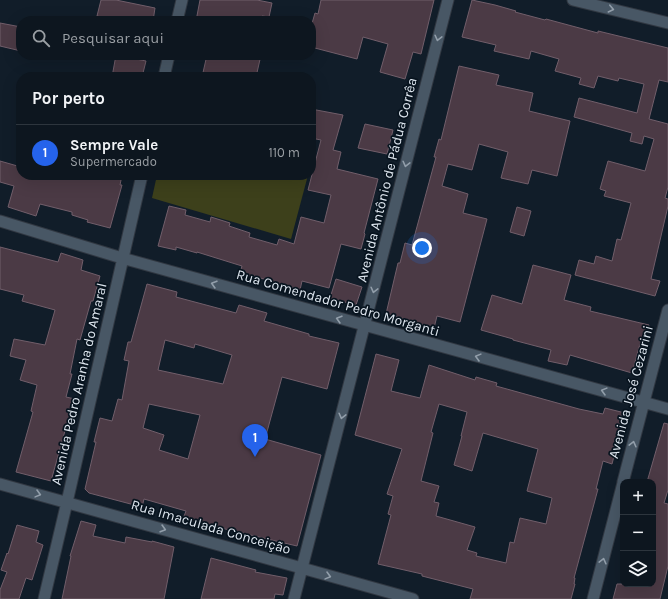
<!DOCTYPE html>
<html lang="pt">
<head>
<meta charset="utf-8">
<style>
  :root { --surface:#0d161f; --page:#161f28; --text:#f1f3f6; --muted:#9a9fa4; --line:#2d353d; --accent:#2563eb }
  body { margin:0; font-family:Karla,sans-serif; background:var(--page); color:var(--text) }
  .controls { position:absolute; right:12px; bottom:12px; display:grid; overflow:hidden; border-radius:8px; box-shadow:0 4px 16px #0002 }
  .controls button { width:36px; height:36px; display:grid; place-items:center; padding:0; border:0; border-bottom:1px solid var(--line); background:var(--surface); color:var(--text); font:20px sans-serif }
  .you { position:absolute; left:422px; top:248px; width:14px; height:14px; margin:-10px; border:3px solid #fff; border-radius:50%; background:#1a73e8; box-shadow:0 0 0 6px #1a73e833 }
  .badge { display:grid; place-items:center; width:26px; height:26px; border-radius:50%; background:var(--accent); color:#fff; font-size:13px; font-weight:700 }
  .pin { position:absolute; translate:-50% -33px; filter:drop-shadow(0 1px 2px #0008) }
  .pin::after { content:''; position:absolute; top:21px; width:14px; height:12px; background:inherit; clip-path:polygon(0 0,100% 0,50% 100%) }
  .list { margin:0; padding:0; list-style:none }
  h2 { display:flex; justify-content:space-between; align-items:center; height:52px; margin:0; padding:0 16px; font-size:17px }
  h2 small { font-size:13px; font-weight:400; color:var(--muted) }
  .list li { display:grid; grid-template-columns:26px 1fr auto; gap:12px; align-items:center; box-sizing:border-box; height:56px; padding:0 16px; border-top:1px solid var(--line) }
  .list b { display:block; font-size:15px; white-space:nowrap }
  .list p { margin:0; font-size:13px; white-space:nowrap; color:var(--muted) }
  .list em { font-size:13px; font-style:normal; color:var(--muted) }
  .icon { flex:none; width:22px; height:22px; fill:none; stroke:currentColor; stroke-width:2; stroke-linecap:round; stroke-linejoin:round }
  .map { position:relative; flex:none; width:668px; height:599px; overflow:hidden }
  .search { position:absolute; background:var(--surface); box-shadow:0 4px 16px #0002; left:16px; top:16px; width:300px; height:44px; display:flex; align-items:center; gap:10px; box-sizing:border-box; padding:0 14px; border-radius:16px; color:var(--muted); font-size:15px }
  .panel { position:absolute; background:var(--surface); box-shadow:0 4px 16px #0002; left:16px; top:72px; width:300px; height:108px; border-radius:16px }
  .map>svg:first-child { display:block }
  .green { fill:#3d401b }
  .building { fill:#4b3a45; stroke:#715e6a; fill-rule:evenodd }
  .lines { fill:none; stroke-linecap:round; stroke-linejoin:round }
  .minor-casing { stroke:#313842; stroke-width:13 }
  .minor { stroke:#485765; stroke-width:11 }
  .oneway { stroke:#929eaa }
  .labels { text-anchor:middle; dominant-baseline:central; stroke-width:3.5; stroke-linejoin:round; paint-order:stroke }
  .street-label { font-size:14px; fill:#dde5ee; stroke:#08141f }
</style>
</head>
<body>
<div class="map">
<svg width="668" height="599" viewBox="0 0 668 599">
  <rect width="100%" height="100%" fill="#111d29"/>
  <path class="green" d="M157,175H308L291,239L152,198Z"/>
  <path class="building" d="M101,0H116L155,8L153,21H121L97,16Z
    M200,0H257L272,3L269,17L262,16L261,21H196Z
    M321,0H434L421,54L413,52L405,79L380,72L388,44L363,37L357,59L311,47V27L315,13L318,14Z
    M472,0L495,5L516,11L515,12L545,20L546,19L598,33V31L668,48V82L659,80L649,119L668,124V187L665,198L668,199V206L651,279L660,281L655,296L575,275L579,260L594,264L596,256L612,261L617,239L621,240L631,203L604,196L606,191L600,189L608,161L645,171L654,139L644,136L642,144L630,141L632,133L574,117L579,98L637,113L644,84L619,78L618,81L598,76L594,88L579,84L581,78L555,71L559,59L531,51L529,59L494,51L496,45L462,37Z
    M0,23L21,27V51L0,46Z
    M116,55L146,61L142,77H112Z
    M207,55H261L256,77H202Z
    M459,66L499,75L496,85L533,93L529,111L570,121L557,176L532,170L528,184L501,178L508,152L479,144L472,170L448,164L442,186L468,194L463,213L487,219L460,322L437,316L434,328L409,321V320L386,314L398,263H400L405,243L412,245L436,157H434L439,139L441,140Z
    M311,109L343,115L333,150L341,152L337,169L378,179L364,233L365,234L361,249L341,244L329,288L302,281L300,290L257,277L256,278L240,273L242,266L197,252V253L176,247V250L158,246L169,206L186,210L185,215L210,222L211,217L230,223L229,226L250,233L249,237L277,245L279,239L294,244L301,217L324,223L331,195L308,190L321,140L311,138Z
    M365,124L393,130L387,154L358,148Z
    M0,161L21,167V175H122L120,185H122L110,228L87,222L88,220L72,215V212L40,204L36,216L8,207L14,186L0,182Z
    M517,207L531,211L524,236L510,232Z
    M0,247L58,262L61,253L83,260L81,270L100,276L93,301H91L80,340L77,339L70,374H72L66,397L75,399L70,420H68L51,481L16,472L33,412L31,411L37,385L20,380L26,360L10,356L14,339L45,345L55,310L22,301L24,295L0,289Z
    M533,265L571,275L564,300L591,307L590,311L649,325L643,345L640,344L632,373L570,355L567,365L548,361L551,350L513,340V339L481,330L492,295L522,304Z
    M336,279L362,287L356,305L330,298Z
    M147,284L177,292L176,297L236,313L239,305L267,313L264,321L309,334V336L339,343L327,389L282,377L265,439L321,455L297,546L183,519L186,511L144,499L142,507L89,493L85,489L96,442H94L100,418L112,421L118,399L122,400L129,361L124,360L128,342H131ZM165,340L194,348L195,344L232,355L223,384L158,370ZM149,404L200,415L188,459L159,450L164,435L143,428Z
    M376,354L399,360L391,391L420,398L429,365L475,380L476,377L497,383L496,386L579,409L603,414L605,408L625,413L612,464L603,461L596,489H598L574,578H575L574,584H575L571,599H470L473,589L422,576V574L378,564L391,515L388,514L393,496L387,494L402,449L355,435ZM439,404L467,412L461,436H462L454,465L472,471L483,433L538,449L527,491L552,498L546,524L520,518L514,543L510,542L506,563L476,556L477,553L467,550L475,527L436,516L439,503L434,502L439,486L421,481L433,433L431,432Z
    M664,423L668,424V490L664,503L668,504V566L660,599H613L617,584H653V482H647Z
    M81,521L96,525L93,536L125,543L126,537L152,542V541L174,547L164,599H62L71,556H70Z
    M17,525L39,531L36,542L43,545L32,580L26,578L19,599H0V590L7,572L1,570L7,553L8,554Z
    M211,558L256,570L255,572L287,578L283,595L275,594L274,599H201Z"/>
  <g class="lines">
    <g class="minor-casing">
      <path id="minor" d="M573,0L668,23
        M177,21L182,0
        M164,77L169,55
        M0,221L122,258L668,409
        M623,482L668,310
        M0,484L413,599
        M44,599L67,502L142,175
        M294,599L448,0
        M593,599L623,483"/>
    </g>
    <use href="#minor" class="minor"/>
  </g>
  <defs><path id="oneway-chevron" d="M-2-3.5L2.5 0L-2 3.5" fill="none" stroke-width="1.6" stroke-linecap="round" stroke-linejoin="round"/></defs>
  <g class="oneway">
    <use href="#oneway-chevron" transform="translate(611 9) rotate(13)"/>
    <use href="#oneway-chevron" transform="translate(438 38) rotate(104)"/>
    <use href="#oneway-chevron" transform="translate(406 164) rotate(104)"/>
    <use href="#oneway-chevron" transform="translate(214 284) rotate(-164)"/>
    <use href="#oneway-chevron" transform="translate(374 290) rotate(104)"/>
    <use href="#oneway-chevron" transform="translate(339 319) rotate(-164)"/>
    <use href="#oneway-chevron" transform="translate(478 357) rotate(-165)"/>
    <use href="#oneway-chevron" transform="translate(604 391) rotate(-165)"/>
    <use href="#oneway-chevron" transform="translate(342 416) rotate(104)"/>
    <use href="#oneway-chevron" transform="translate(633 444) rotate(-76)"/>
    <use href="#oneway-chevron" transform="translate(38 494) rotate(15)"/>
    <use href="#oneway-chevron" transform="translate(163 529) rotate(16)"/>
    <use href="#oneway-chevron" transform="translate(603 561) rotate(-76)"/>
    <use href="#oneway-chevron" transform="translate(328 576) rotate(15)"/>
  </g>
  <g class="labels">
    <g class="street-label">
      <text transform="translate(387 180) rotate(-76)">Avenida Antônio de Pádua Corrêa</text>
      <text transform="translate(338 303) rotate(16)">Rua Comendador Pedro Morganti</text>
      <text transform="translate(79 384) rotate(-77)">Avenida Pedro Aranha do Amaral</text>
      <text transform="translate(631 392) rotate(-75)">Avenida José Cezarini</text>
      <text transform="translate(211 527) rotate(16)">Rua Imaculada Conceição</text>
    </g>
  </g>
</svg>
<div class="controls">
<button>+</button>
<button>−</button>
<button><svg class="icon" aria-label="layers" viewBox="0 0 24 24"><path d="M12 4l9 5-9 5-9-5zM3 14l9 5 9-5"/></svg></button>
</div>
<div class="you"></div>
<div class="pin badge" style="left:255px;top:457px">1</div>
<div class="search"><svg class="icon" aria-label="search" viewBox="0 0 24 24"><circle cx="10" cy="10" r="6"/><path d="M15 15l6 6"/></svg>Pesquisar aqui</div>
<section class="panel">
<h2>Por perto<small></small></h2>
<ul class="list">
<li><span class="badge">1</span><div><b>Sempre Vale</b><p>Supermercado</p></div><em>110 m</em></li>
</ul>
</section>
</div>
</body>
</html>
